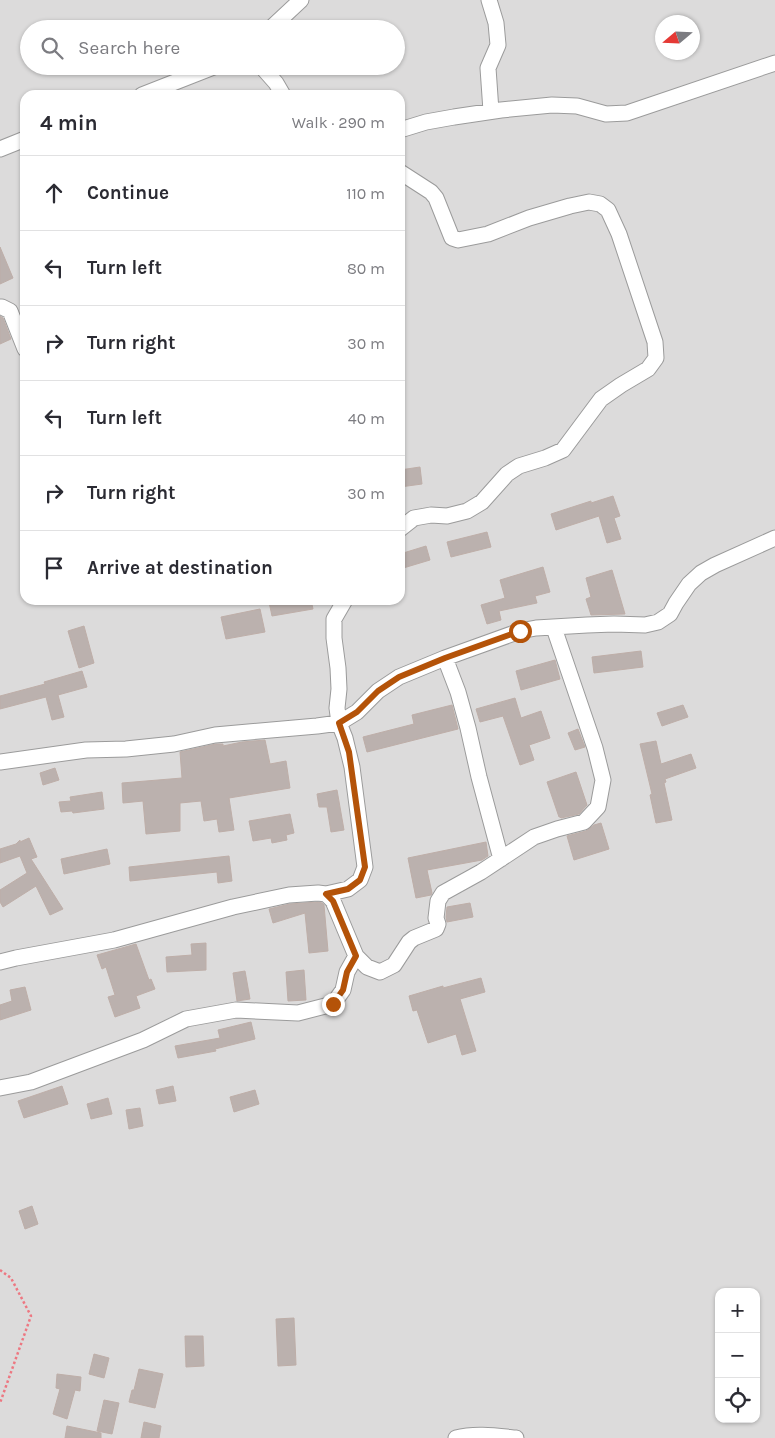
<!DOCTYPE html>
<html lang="en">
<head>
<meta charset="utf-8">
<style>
  :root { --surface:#fff; --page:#f2f2f3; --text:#2b2b33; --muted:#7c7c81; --line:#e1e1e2 }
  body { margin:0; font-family:Karla,sans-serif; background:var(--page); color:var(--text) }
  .controls { position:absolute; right:15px; bottom:15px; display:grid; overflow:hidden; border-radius:10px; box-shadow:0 1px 4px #0004 }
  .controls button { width:45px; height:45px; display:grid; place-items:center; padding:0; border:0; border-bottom:1px solid var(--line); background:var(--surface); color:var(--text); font:25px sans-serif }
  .compass { position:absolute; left:655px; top:15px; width:45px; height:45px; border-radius:50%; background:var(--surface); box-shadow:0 1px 4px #0004; rotate:251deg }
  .stop { position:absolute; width:15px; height:15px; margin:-11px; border:4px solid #b45309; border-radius:50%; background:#fff }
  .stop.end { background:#b45309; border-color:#fff; box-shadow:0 1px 5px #0008 }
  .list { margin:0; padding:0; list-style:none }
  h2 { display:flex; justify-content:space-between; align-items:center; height:65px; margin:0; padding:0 20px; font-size:21px }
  h2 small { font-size:16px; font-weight:400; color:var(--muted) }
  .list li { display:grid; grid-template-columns:32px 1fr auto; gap:15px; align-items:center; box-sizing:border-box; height:75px; padding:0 20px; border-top:1px solid var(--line) }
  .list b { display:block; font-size:19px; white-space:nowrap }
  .list em { font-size:16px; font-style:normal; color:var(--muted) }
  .icon { flex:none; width:28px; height:28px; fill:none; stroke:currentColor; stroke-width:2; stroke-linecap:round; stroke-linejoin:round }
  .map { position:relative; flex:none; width:775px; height:1438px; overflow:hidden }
  .search { position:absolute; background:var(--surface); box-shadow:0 1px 4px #0004; left:20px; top:20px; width:385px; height:55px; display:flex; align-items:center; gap:12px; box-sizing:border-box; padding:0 18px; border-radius:28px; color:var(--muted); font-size:19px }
  .panel { position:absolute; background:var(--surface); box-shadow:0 1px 4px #0004; left:20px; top:90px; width:385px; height:515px; border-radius:15px }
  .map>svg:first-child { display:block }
  .residential { fill:#dcdbdb; fill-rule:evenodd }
  .building { fill:#bbb1ae; stroke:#beaea8 }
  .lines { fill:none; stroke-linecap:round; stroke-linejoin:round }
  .street-casing { stroke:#9b9b9b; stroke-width:17 }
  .path { stroke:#ed7781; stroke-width:2.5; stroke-dasharray:2.5 2.5; stroke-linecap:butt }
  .street { stroke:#fff; stroke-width:15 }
  .route { stroke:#b45309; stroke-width:6 }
</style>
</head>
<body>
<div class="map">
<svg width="775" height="1438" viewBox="0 0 775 1438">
  <rect width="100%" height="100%" fill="#eee9e5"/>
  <path class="residential" d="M0,0H775V1438H0ZM662,22H692V52H662ZM29,29H396V66H29ZM25,95H400V600H25ZM719,1292H756V1419H719Z"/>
  <path class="building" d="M0,247L13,278L0,284Z
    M0,316L3,318L11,339L0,344Z
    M420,467L422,484L400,487V470Z
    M613,496L620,516L614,518L621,539L607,543L599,516L556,530L551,514L591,501V503Z
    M487,532L491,547L451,557L447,542Z
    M426,546L430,560L400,569V554Z
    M543,567L550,592L535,596L537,603L499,611L501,620L487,624L481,605L505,598L500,580Z
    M612,570L625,614L591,615L586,599L591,597L586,578Z
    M283,600H311L313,609L272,616L269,602Z
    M260,609L265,632L226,639L221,617Z
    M84,626L94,663L79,668L68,631Z
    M641,651L643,667L594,673L592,657Z
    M555,660L560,679L521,690L516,671Z
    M82,671L87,687L58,695L64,717L52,720L46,697L0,709V696L45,684L44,682Z
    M515,698L521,718L541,711L550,738L529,745L534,760L520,765L503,716L480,722L476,709Z
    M452,705L458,729L367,752L363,737L414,724L412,715Z
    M683,705L688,717L662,726L657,713Z
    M578,729L585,747L575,750L568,733Z
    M265,740L270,764L286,761L290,788L229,798L234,830L219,832L217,819L204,821L201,801L180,803V831L146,834L143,801L123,803L122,783L182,778L180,752L216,744H223V746L242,742Z
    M656,741L661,764L691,754L696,768L665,779L666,782L664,783L672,820L656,823L650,795L652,794L640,744Z
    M55,768L59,780L43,785L40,773Z
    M576,772L587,805L579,814L561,818L560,817H559L547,782Z
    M337,790L344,830L331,832L327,807H319L317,794Z
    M102,792L104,809L73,813L72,811L61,812L59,802L71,801L70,797Z
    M290,814L294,833L286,835L287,840L272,843L271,838L253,841L249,821Z
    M601,823L609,849L574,860L567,836L586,831L594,825Z
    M29,838L37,857L31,859L63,909L50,915L36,886L3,907L0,902V890L27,873L20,856L0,863V849L16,844L20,840V842Z
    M486,842L488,856L482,860L427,870L432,893L431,895L416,898L408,858Z
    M107,849L110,864L64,874L61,859Z
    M229,856L232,881L218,883L217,872L130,881L129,867Z
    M318,902L322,903L324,905L328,951L309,953L305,913L273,923L269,909L290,904Z
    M470,903L473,917L447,922L446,917L447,907Z
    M206,943V970L167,972L166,957L192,955L191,944Z
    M136,944L149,980L151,979L155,989L136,996L140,1008L115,1017L108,997L115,995L106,967L102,969L97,955Z
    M304,970L306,1000L288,1001L286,972Z
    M245,971L250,999L237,1001L233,973Z
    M481,978L485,992L460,999L476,1051L462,1055L456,1034L428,1043L417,1010L413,1011L409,996L443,986V988Z
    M25,987L31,1010L0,1020V1005L12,1001L10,990Z
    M251,1022L255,1039L215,1049L216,1051L178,1058L175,1046L220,1038L218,1030Z
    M62,1086L68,1104L24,1118L18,1101Z
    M173,1086L176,1101L159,1104L156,1090Z
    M255,1090L259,1104L234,1112L230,1097Z
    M108,1098L112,1114L91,1119L87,1104Z
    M140,1108L143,1126L129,1129L126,1110Z
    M32,1206L38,1224L25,1229L19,1211Z
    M294,1318L296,1365L278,1366L276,1319Z
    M185,1336H203L204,1366L186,1367Z
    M94,1354L109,1358L104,1378L89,1374Z
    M139,1369L163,1374L155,1408L129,1402L132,1390H134Z
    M57,1374L81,1377L80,1391L75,1390L67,1419L53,1414L60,1389L56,1388Z
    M104,1400L119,1403L112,1434L97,1431Z
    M144,1422L161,1426L159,1438H141Z
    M67,1426L101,1433V1438H65Z"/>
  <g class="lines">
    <g class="street-casing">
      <path id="street" d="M489,0L496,23L498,45L488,68L491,111
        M270,29L301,0
        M261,66L276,83L283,95
        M142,95L216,66
        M400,130L426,122L454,117L501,110L552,105L577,106L606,114L627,113L775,63
        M0,149L25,139
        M400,172L431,192L436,198L452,238L458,240L488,234L529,218L570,206L589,202L600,204L608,210L619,234L655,342L656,358L648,369L621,385L601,399L563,450L545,458L519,466L507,474L482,502L467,511L447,516L431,515L414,518L400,529
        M0,307H2L10,311L25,349
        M445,658L458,692L468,728L479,777L501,859
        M0,762L86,750L126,749L174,744L215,735L317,726L339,723L357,712L378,691L399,677L445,658L520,631L536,628L587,625L614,624L645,625L658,622L670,614L676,603L689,584L701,573L715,565L775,538
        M326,894L333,901L356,956L367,967L380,972L394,965L409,942L414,938L436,929L438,924L436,918L438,901L443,893L481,872L534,837L557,829L584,822L598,807L603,780L595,748L554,628
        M0,962L16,958L114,940L233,907L289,895L318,893L326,894L348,889L360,880L365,867L352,767L345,738L339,723L337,708L339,689L338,668L334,638V619L345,600
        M0,1088L31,1082L143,1040L186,1019L236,1010L298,1013L333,1004L343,990L347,972L356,956
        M456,1438C475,1433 496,1436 516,1438"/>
    </g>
    <path class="path" d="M0,1270L11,1278L31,1316L0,1403"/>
    <use href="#street" class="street"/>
  </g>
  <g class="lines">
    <path class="route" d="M333,1004L343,990L347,972L356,956L333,901L326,894L348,889L360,880L365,867L349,752L339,723L357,712L378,691L399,677L445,658L520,631"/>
  </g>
</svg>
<div class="controls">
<button>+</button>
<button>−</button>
<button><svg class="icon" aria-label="locate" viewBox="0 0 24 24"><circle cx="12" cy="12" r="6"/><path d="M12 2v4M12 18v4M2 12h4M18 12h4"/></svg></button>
</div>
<svg class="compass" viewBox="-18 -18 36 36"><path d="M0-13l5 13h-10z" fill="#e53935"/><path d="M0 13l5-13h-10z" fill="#7c7c81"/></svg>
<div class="stop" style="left:520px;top:631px"></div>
<div class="stop end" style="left:333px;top:1004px"></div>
<div class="search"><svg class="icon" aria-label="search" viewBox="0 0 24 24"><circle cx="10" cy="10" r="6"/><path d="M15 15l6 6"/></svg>Search here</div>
<section class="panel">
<h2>4 min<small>Walk · 290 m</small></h2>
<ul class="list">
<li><svg class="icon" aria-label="ahead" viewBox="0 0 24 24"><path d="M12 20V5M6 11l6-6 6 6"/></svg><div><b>Continue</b></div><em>110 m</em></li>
<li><svg class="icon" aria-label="left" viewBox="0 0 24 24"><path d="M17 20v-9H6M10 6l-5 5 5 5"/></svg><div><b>Turn left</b></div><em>80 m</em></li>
<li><svg class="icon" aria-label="right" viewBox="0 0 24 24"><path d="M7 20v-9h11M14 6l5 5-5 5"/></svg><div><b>Turn right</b></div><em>30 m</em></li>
<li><svg class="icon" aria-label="left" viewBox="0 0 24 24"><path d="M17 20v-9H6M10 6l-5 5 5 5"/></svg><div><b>Turn left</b></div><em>40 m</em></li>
<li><svg class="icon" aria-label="right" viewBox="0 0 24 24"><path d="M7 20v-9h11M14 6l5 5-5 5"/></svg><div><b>Turn right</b></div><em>30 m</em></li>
<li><svg class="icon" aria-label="arrive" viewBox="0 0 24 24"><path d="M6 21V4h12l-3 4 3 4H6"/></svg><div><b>Arrive at destination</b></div></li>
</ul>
</section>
</div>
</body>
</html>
